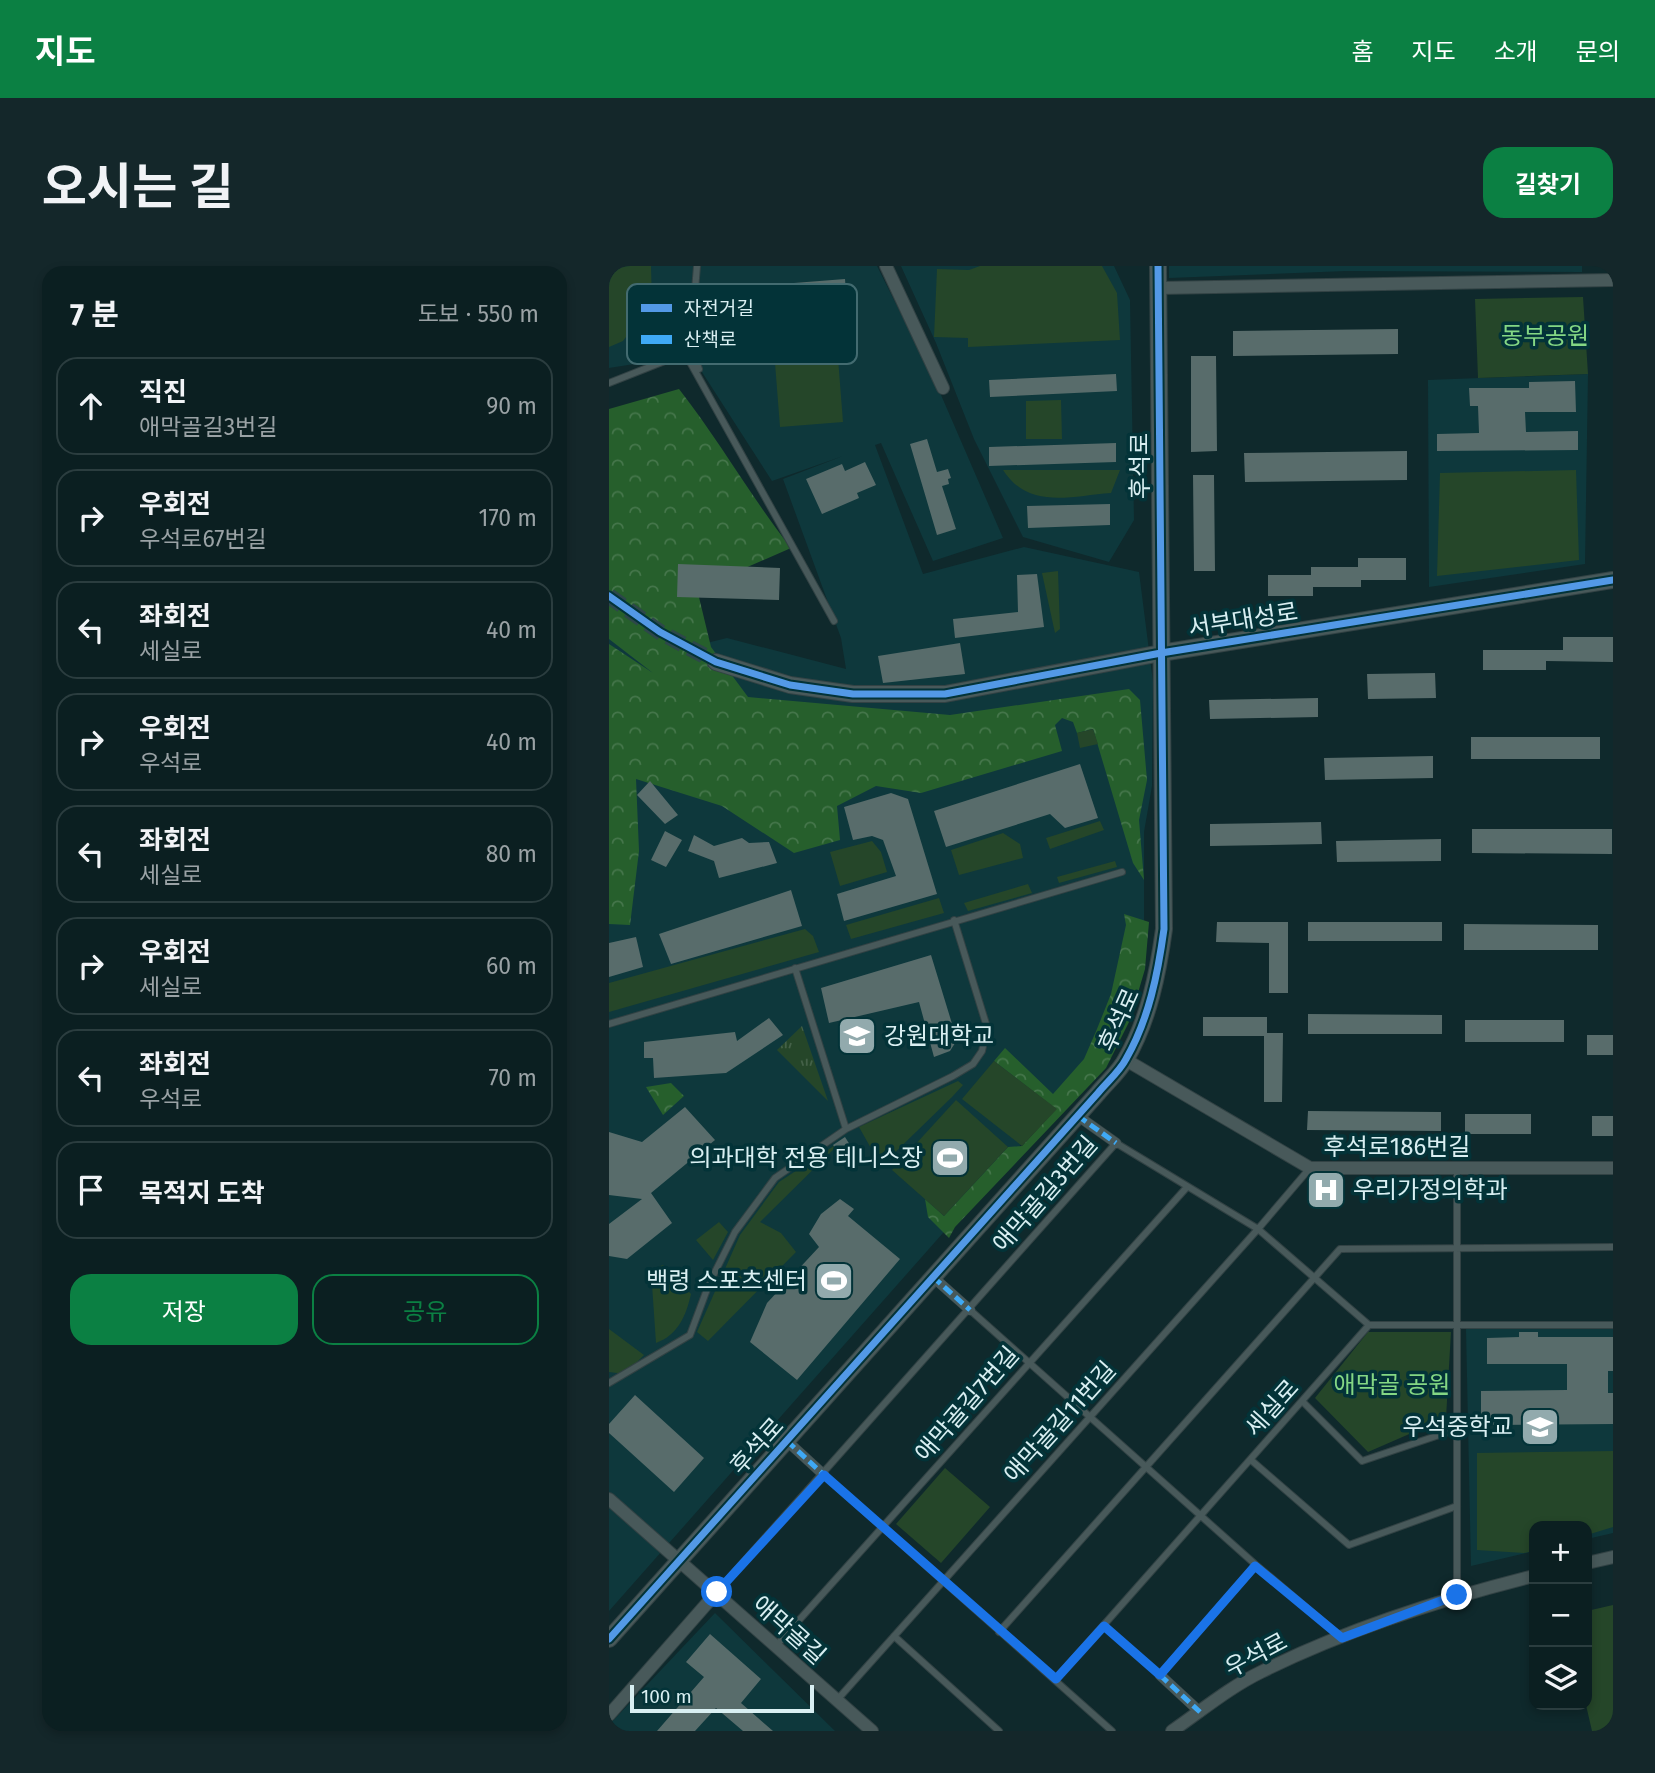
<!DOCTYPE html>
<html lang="ko">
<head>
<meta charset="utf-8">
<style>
  :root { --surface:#0b1f21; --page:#14272a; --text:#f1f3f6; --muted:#9aa2a5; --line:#2b3d3f; --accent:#0b8043 }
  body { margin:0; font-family:"Fira Sans","Noto Sans KR",sans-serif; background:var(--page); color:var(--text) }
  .controls { position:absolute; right:21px; bottom:21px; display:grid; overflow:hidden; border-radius:14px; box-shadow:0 4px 10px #0003 }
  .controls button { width:63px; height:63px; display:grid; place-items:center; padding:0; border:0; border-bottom:2px solid var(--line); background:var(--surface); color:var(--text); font:35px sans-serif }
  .scale { position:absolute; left:21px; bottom:18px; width:184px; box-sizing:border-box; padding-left:7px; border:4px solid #d9eff2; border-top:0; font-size:19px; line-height:24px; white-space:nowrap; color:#d9eff2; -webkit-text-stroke:5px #033338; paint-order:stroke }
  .stop { position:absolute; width:21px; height:21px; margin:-16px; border:5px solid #1a73e8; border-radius:50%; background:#fff }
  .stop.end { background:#1a73e8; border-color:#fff; box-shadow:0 2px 7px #0008 }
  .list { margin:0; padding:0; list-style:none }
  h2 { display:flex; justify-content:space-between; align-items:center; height:91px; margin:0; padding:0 28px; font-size:30px }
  h2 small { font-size:23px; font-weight:400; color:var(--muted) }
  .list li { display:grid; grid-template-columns:46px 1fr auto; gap:21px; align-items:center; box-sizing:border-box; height:98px; margin:0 14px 14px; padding:0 14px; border:2px solid var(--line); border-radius:21px }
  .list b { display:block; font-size:26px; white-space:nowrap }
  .list p { margin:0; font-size:23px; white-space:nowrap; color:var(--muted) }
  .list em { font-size:23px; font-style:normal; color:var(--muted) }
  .actions { display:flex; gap:14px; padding:21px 28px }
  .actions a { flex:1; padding:16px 0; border:2px solid var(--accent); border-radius:21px; text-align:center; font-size:24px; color:var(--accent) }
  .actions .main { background:var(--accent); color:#fff }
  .icon { flex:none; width:38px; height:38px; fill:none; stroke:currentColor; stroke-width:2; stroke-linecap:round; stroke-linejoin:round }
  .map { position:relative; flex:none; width:1004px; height:1465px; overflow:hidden; border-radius:21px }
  header { display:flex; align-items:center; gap:42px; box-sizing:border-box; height:98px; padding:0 35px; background:var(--accent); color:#fff }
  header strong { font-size:33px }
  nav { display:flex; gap:38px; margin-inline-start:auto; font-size:24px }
  .intro { display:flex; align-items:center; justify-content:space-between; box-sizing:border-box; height:168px; padding:0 42px }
  h1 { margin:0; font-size:49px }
  .button { padding:18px 32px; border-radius:21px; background:var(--accent); color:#fff; font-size:24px; font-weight:700 }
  main { display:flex; gap:42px; padding:0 42px }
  aside { flex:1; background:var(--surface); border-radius:21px; box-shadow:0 4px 10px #0003 }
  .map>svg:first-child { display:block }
  .built { fill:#0e383c }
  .grass { fill:url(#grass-tufts) }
  .forest { fill:url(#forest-crowns) }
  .green { fill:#254629 }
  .building { fill:#586c6b }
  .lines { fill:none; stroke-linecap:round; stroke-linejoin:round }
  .tertiary-tunnel { stroke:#2d474a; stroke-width:16; stroke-dasharray:16 8; stroke-linecap:butt }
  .service-casing { stroke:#324244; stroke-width:8 }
  .pedestrian-casing { stroke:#324244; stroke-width:11 }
  .minor-casing { stroke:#324244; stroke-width:14 }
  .tertiary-casing { stroke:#324244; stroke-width:18 }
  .service { stroke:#48595a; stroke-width:6 }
  .pedestrian { stroke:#48595a; stroke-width:10 }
  .minor { stroke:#48595a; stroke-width:12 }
  .tertiary { stroke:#48595a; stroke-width:16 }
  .quiet { stroke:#3fa9f5; stroke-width:5; stroke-dasharray:10 5; stroke-linecap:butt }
  .cycleway-casing { stroke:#033338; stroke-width:11 }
  .cycleway { stroke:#5399e6; stroke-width:7 }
  .route { stroke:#1a73e8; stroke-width:9 }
  .labels { text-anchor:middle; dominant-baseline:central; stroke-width:7; stroke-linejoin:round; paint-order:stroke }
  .park-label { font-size:24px; fill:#84d784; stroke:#033338 }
  .street-label { font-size:24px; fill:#d9eff2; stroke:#033338 }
  .poi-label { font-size:24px; fill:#d9eff2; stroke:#033338; text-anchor:end }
  .key { fill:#033338; stroke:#436b70; stroke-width:2 }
  .key-label { font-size:19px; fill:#d9eff2 }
</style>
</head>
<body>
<header>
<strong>지도</strong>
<nav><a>홈</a><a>지도</a><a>소개</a><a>문의</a></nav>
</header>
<div class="intro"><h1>오시는 길</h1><a class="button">길찾기</a></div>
<main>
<aside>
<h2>7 분<small>도보 · 550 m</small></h2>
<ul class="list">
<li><svg class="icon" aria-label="ahead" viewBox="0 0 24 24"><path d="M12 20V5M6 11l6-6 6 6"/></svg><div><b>직진</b><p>애막골길3번길</p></div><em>90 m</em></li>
<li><svg class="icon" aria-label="right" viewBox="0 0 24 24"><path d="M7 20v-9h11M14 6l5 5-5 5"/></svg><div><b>우회전</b><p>우석로67번길</p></div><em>170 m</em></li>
<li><svg class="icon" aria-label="left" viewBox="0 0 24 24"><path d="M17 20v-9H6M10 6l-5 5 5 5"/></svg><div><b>좌회전</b><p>세실로</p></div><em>40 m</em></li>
<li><svg class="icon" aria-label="right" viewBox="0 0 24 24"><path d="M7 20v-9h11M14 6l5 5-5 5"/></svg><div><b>우회전</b><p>우석로</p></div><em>40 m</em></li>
<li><svg class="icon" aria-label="left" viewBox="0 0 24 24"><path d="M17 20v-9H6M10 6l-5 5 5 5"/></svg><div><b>좌회전</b><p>세실로</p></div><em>80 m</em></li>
<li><svg class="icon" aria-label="right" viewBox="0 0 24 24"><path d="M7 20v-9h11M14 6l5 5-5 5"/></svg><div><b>우회전</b><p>세실로</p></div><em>60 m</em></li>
<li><svg class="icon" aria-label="left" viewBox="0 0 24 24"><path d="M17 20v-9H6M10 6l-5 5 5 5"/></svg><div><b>좌회전</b><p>우석로</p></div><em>70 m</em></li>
<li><svg class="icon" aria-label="arrive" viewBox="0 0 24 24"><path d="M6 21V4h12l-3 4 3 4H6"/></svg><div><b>목적지 도착</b></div></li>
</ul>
<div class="actions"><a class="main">저장</a><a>공유</a></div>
</aside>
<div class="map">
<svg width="1004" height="1465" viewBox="0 0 1004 1465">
  <defs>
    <pattern id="grass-tufts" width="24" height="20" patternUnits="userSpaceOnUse" patternTransform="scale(1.75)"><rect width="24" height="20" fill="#254629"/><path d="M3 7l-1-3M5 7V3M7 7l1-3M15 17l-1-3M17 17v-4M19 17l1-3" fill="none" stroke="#446148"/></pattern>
    <pattern id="forest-crowns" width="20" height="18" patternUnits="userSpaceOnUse" patternTransform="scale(1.75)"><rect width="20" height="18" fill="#265f2c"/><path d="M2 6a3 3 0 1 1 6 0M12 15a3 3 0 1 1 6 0" fill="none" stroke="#45764b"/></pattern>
  </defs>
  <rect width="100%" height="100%" fill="#0f292c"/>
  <path class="built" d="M0,0H268L329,122L394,272L324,295L272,177L266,179L314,308L415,281L530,306L544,416L543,520L535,566V659L478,804L0,1345V355L40,391L118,372L237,403L232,372L174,213L234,190L163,215L82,89L0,102Z
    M292,0H505L521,34L525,254L500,296L414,271L365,173L327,77Z
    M560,0H973V6L737,5L560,12Z
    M979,108L976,298L820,321L819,114Z
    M1004,1062V1267L978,1273V1260H925V1285L862,1300L857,1063Z
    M106,1347L226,1465H0V1459Z"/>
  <path class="grass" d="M193,760L219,835L168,784Z"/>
  <path class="forest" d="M70,123C110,174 142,231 182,282L88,323L102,381L139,431L341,449L520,423L531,434L538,514L530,554L535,614L524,597L484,463L468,467L464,456L453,452L446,459L453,485L312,527L267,520L228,540L231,574L185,587L113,540L27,513L30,585L21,659L0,658V378L44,407L0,373V143Z
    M515,648L540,656L536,703L521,754L497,802L346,961L340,972L319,951L316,933L335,950L399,881L413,880L447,843L385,795L396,782L444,828L475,793L488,763L502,728L517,659Z
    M62,817L75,830L54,849L37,821Z"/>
  <path class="green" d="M0,0H42L43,36L14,75L0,81Z
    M371,0H493L508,27L511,74L359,81V72L325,71L328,3L360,4Z
    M974,31L979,108L869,112L866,33Z
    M229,92L234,156L171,161L166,97Z
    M452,134L453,173H417V135Z
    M394,204H511L502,227C461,230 420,244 394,204Z
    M967,204L970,294L828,310L831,207Z
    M449,305L451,363L446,367L433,307Z
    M484,463L489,478L471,482L468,467Z
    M491,555L495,564L441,583L437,572Z
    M394,567L411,578L414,592L350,609L342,584Z
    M263,575L272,586L278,606L231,620L221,586Z
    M506,595L508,601L450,617L448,611Z
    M419,618L423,627L359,645L355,637Z
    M330,632L335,647L242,673L237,659Z
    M196,663L204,670L210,686L0,746V717Z
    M385,795L448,843L413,880L353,833Z
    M349,815L354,819L343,831L272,900L250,861Z
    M347,834L399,881L335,950L283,904Z
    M234,874L151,956L172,967L187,986L99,1075L88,1066L131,969L170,916Z
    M110,956L119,966L104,994L87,974Z
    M54,999L82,1028C77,1050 69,1069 47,1077L42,1004Z
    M0,1063L35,1089L16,1108L0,1106Z
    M759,1066H842L837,1152L759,1186L706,1132Z
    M1004,1185V1261L978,1269V1260H925V1285L915,1287L868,1284V1187Z
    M336,1202L381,1241L332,1297L287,1258Z
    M1004,1339V1465H983L977,1439L978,1345Z"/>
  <path class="building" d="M236,13L241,76L152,84L147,20Z
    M789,63V88L624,90V65Z
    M582,90H607L608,185L582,186Z
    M507,108L508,125L381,131L380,114Z
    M966,115L967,146H916L917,166L969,165V184L828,185V168L870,167L869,140H861L860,122H920V116Z
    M318,173L328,206L339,203L342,212L339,213L340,218L333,220L347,263L328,269L301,178Z
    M507,177V196L380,200V181Z
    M798,185V214L636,216L635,187Z
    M256,196L267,219L248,227L250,232L213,248L197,213L233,198L236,205Z
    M584,209H605L606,305H585Z
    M501,238V259L419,262L418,240Z
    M749,292H797V314H752V321H704V330H659V309H702V301H749Z
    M69,298L171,302L170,334L68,331Z
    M428,308L435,361L346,372L344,353L409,346L408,309Z
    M954,371H1004V396L937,395V404H874V384H954Z
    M351,377L356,408L274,417L269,390Z
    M826,407L827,432L759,433L758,408Z
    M709,432V451L601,453L600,434Z
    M862,471H991V493H862Z
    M824,490V512L716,514L715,492Z
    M471,498L489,552L456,562L441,548L337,581L325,545Z
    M41,515L69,549L56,558L28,529Z
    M282,527L299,533L328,628L235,655L228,628L287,610L274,574L263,570L244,574L235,541Z
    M712,556L713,578L601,580V558Z
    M863,563H1003V588L863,587Z
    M56,565L73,574L57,601L42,594Z
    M85,569L105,580L133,572L140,577L160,576L168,597L110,612L105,595L79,585Z
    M832,573V595L728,596L727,575Z
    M182,624L193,660L62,698L50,668Z
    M608,656H679V727H660V677L607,676Z
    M699,656H833V675H699Z
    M855,658L989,659V684H855Z
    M27,671L34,701L0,711V677Z
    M322,689L348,774L341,785L325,791L310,736L220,757L212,722Z
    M699,748L833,749V768H699Z
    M594,751H658V767H674L673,836H655V770H594Z
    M160,752L174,769L117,807L45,812L44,792H35V776L126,766L128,775Z
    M856,754H955V776H856Z
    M978,769H1004V789H978Z
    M76,841L106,874L42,927L63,957L18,993L0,990V958L33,933L0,929V866L33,876Z
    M699,845L832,846V865L698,864Z
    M856,848H922V868H856Z
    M983,850H1004V870H983Z
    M236,871L241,879L230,887L224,879Z
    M231,933L245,943L239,950L291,993L188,1114L141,1076L158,1037L210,981L200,968L212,948Z
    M910,1066H929V1071H1004V1105H999V1127H1004V1158L872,1159V1125L958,1124V1098H878V1072L910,1071Z
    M26,1129L95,1192L65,1226L0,1167V1158Z
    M101,1368L152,1413L132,1437L164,1465H134L107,1442L86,1465H48L95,1411L77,1396Z"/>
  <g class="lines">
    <path class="tertiary-tunnel" d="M0,330L51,366L107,396"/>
    <g class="service-casing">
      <path id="service" d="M79,74L90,103
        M76,87L77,69L83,60L88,0
        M0,117L76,87L225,355
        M0,758L513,606
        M237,863L344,810L364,798L373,785L378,761L345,654
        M848,902V1329
        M361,1044L647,1299L732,1371
        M0,1117L81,1069L100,1018L126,966L166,912L237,863L186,702
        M694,1136L753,1195L848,1163
        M642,1194L740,1279L848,1240
        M215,1209L503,1465
        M108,1326L507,877L649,963L760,1059H1004
        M495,1360L551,1409L647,1299
        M390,1366L731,983L1004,981
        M285,1370L390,1465
        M166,1381L578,921
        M447,1413L760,1059
        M228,1434L649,963L701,902"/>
    </g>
    <g class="pedestrian-casing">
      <path id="pedestrian" d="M469,850L507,877
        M324,1011L361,1044
        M178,1175L215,1209
        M551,1409L591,1446"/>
    </g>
    <g class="minor-casing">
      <path id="minor" d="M277,0L334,122
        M549,22L1004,14
        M517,794L701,902H1004
        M0,1233L263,1465
        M978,1297L1004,1291
        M0,1449L108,1326
        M563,1465C592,1445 621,1421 652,1406C738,1363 833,1333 925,1310"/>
    </g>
    <g class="tertiary-casing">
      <path id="tertiary" d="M107,396L181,419L244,428H336L552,387L1004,314
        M0,1373L489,827C498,816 511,805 517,793C540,753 549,707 555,663L549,0"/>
    </g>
    <use href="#service" class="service"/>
    <use href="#pedestrian" class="pedestrian"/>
    <use href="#minor" class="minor"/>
    <use href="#tertiary" class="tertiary"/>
    <path class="quiet" d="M469,850L507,877
      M324,1011L361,1044
      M178,1175L215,1209
      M551,1409L591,1446"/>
    <g class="cycleway-casing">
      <path id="cycleway" d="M0,330L51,366L107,396L181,419L244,428H336L552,387L1004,314
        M0,1373L489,827C498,816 511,805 517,793C540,753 549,707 555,663L549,0"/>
    </g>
    <use href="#cycleway" class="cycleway"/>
  </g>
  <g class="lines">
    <path class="route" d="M108,1326L215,1209L447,1413L495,1360L551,1409L646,1300L733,1372L848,1329"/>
  </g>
  <defs>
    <g id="university-square" transform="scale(2.0125)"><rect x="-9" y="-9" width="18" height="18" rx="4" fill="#92aaad" stroke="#033338"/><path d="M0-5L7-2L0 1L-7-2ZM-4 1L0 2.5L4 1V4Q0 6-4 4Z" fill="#fff"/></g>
    <g id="stadium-square" transform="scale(2.0125)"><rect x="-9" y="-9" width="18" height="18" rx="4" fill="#92aaad" stroke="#033338"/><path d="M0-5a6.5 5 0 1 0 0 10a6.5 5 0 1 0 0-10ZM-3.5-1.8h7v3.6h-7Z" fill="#fff"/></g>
    <g id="hospital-square" transform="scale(2.0125)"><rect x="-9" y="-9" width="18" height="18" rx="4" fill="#92aaad" stroke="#033338"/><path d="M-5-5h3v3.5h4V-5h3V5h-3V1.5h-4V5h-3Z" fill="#fff"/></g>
    <g id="school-square" transform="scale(2.0125)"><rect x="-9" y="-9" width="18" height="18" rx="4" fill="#92aaad" stroke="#033338"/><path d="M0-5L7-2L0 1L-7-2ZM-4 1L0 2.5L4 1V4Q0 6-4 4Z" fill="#fff"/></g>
  </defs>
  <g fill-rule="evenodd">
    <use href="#university-square" x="248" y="770"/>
    <use href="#stadium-square" x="341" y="892"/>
    <use href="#hospital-square" x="717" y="924"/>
    <use href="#stadium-square" x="225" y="1015"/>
    <use href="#school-square" x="931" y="1161"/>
  </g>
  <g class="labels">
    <g class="park-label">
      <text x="936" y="70">동부공원</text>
      <text x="783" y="1119">애막골 공원</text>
    </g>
    <g class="street-label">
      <text transform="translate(531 200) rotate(-90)">후석로</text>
      <text transform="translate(634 354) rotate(-9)">서부대성로</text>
      <text transform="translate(510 754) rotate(-66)">후석로</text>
      <text x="788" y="881">후석로186번길</text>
      <text transform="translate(436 928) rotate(-49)">애막골길3번길</text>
      <text transform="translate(358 1138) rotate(-49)">애막골길7번길</text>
      <text transform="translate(663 1142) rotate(-48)">세실로</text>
      <text transform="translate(451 1156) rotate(-48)">애막골길11번길</text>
      <text transform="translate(148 1180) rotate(-48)">후석로</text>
      <text transform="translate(180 1364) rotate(42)">애막골길</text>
      <text transform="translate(647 1389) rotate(-28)">우석로</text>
    </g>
    <g class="poi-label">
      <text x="275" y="770" text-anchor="start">강원대학교</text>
      <text x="314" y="892">의과대학 전용 테니스장</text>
      <text x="744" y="924" text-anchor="start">우리가정의학과</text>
      <text x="198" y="1015">백령 스포츠센터</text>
      <text x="904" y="1161">우석중학교</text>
    </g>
  </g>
  <rect x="18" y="18" width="230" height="80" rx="10" class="key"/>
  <rect x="32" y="38" width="31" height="8" fill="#5399e6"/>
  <rect x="32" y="69" width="31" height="9" fill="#3fa9f5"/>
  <g class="key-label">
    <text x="75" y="49">자전거길</text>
    <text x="75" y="80">산책로</text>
  </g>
</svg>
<div class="controls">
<button>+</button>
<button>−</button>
<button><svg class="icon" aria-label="layers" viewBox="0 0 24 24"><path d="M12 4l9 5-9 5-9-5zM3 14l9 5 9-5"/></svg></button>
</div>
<div class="scale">100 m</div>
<div class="stop" style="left:108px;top:1326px"></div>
<div class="stop end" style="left:848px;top:1329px"></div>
</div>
</main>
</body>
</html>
